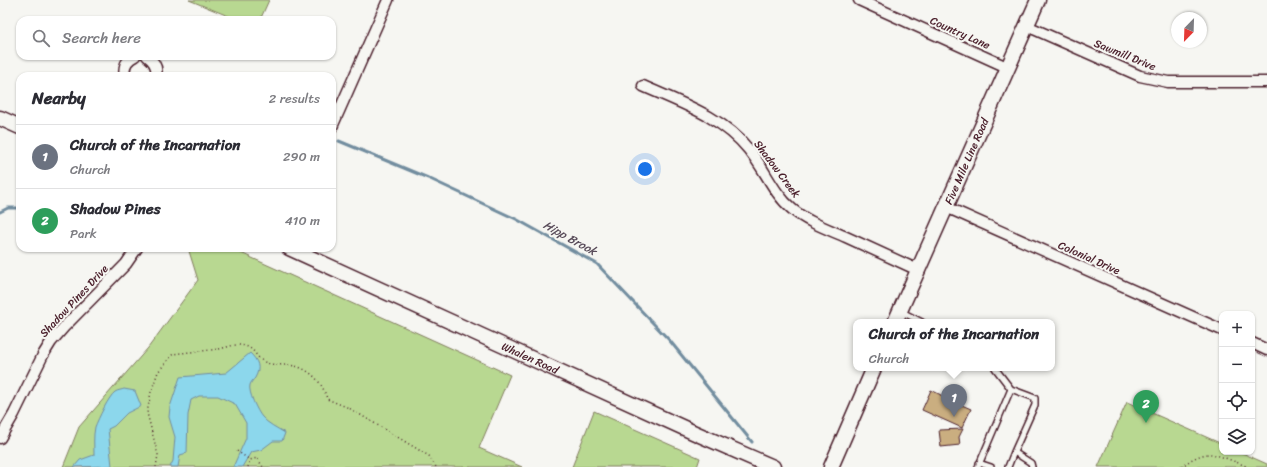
<!DOCTYPE html>
<html lang="en">
<head>
<meta charset="utf-8">
<style>
  :root { --surface:#fff; --page:#f2f2f3; --text:#2b2b33; --muted:#7c7c81; --line:#e1e1e2; --accent:#1f6fb2 }
  body { margin:0; font-family:Sriracha,sans-serif; background:var(--page); color:var(--text) }
  .controls { position:absolute; right:12px; bottom:12px; display:grid; overflow:hidden; border-radius:8px; box-shadow:0 1px 3px #0004 }
  .controls button { width:36px; height:36px; display:grid; place-items:center; padding:0; border:0; border-bottom:1px solid var(--line); background:var(--surface); color:var(--text); font:20px sans-serif }
  .compass { position:absolute; left:1171px; top:12px; width:36px; height:36px; border-radius:50%; background:var(--surface); box-shadow:0 1px 3px #0004; rotate:203deg }
  .you { position:absolute; left:645px; top:169px; width:14px; height:14px; margin:-10px; border:3px solid #fff; border-radius:50%; background:#1a73e8; box-shadow:0 0 0 6px #1a73e833 }
  .badge { display:grid; place-items:center; width:26px; height:26px; border-radius:50%; background:var(--accent); color:#fff; font-size:13px; font-weight:700 }
  .pin { position:absolute; translate:-50% -33px; filter:drop-shadow(0 1px 2px #0008) }
  .pin::after { content:''; position:absolute; top:21px; width:14px; height:12px; background:inherit; clip-path:polygon(0 0,100% 0,50% 100%) }
  .popup { position:absolute; left:853px; top:319px; width:202px; height:52px; box-sizing:border-box; display:grid; place-content:center; border-radius:8px; background:var(--surface); filter:drop-shadow(0 1px 3px #0005); font-size:13px; white-space:nowrap; color:var(--muted) }
  .popup b { font-size:15px; color:var(--text) }
  .popup::after { content:''; position:absolute; left:50%; top:100%; margin-left:-8px; border:8px solid transparent; border-top-color:var(--surface) }
  .list { margin:0; padding:0; list-style:none }
  h2 { display:flex; justify-content:space-between; align-items:center; height:52px; margin:0; padding:0 16px; font-size:17px }
  h2 small { font-size:13px; font-weight:400; color:var(--muted) }
  .list li { display:grid; grid-template-columns:26px 1fr auto; gap:12px; align-items:center; box-sizing:border-box; height:64px; padding:0 16px; border-top:1px solid var(--line) }
  .list b { display:block; font-size:15px; white-space:nowrap }
  .list p { margin:0; font-size:13px; white-space:nowrap; color:var(--muted) }
  .list em { font-size:13px; font-style:normal; color:var(--muted) }
  .icon { flex:none; width:22px; height:22px; fill:none; stroke:currentColor; stroke-width:2; stroke-linecap:round; stroke-linejoin:round }
  .map { position:relative; flex:none; width:1267px; height:467px; overflow:hidden }
  .search { position:absolute; background:var(--surface); box-shadow:0 1px 3px #0004; left:16px; top:16px; width:320px; height:44px; display:flex; align-items:center; gap:10px; box-sizing:border-box; padding:0 14px; border-radius:12px; color:var(--muted); font-size:15px }
  .panel { position:absolute; background:var(--surface); box-shadow:0 1px 3px #0004; left:16px; top:72px; width:320px; height:180px; border-radius:12px }
  .map>svg:first-child { display:block }
  .green { fill:#b8d891; stroke:#817c5e }
  .water { fill:#8cd7ec; stroke:#728d9f }
  .lines { fill:none; stroke-linecap:round; stroke-linejoin:round }
  .stream { stroke:#728d9f; stroke-width:3 }
  .building { fill:#caae80; stroke:#4a1f2b }
  .lane-casing { stroke:#4a1f2b; stroke-width:8 }
  .street-casing { stroke:#4a1f2b; stroke-width:13 }
  .secondary-casing { stroke:#4a1f2b; stroke-width:17 }
  .path { stroke:#4a1f2b; stroke-width:1.5; stroke-dasharray:1 3; stroke-linecap:butt }
  .lane { stroke:#f6f6f2; stroke-width:5 }
  .street { stroke:#f6f6f2; stroke-width:10 }
  .secondary { stroke:#f6f6f2; stroke-width:14 }
  .labels { text-anchor:middle; dominant-baseline:central; stroke-width:4; stroke-linejoin:round; paint-order:stroke }
  .street-label { font-size:11px; fill:#4a1f2b; stroke:#f6f6f2 }
  .water-label { font-size:12px; font-style:italic; fill:#5a4d5b; stroke:#f6f6f2 }
</style>
</head>
<body>
<div class="map">
<svg width="1267" height="467" viewBox="0 0 1267 467">
  <rect width="100%" height="100%" fill="#f6f6f2"/>
  <filter id="ink" filterUnits="userSpaceOnUse"><feTurbulence type="fractalNoise" baseFrequency=".025" numOctaves="2"/><feDisplacementMap in="SourceGraphic" scale="8" xChannelSelector="R" yChannelSelector="G"/><feConvolveMatrix kernelMatrix="1 2 1 2 8 2 1 2 1" color-interpolation-filters="sRGB"/></filter>
  <g filter="url(#ink)">
    <path class="green" d="M189,0H269L260,20H238Z
      M188,248H230L510,375L479,448L522,467H63L79,427L148,348L198,280Z
      M1127,402L1222,444V452H1240L1267,464V467H1098Z
      M594,411L700,458L697,467H572Z"/>
    <path class="water" d="M250,353C258,361 261,367 255,378C253,380 251,382 250,385C248,392 257,411 262,417C268,424 277,428 285,433L282,441H273L261,450L251,452L242,467H233L246,438V423L235,404L218,396H199L191,400L188,415L187,453L180,455L178,467H170L173,461L175,437L169,417L170,407L180,377L226,373Z
      M124,389L135,391L141,406L127,413L114,426L108,429L112,466L74,467L80,460L94,455C94,446 93,436 95,427C98,419 109,396 115,392C118,390 122,390 124,389Z"/>
    <g class="lines">
      <path class="stream" d="M339,141L428,178L516,219L597,264L670,341L752,442
        M0,212L8,208H20"/>
    </g>
    <path class="building" d="M931,390L941,395V396L971,409L962,428L922,410Z
      M963,429L959,437L960,445L941,447L939,430Z"/>
    <g class="lines">
      <g class="lane-casing">
        <path id="lane" d="M902,312L922,322
          M1011,389L1035,398V405L1014,452L1031,463L1032,467
          M979,463L991,467
          M978,467L1011,389L995,368
          M1008,467L1014,452"/>
      </g>
      <g class="street-casing">
        <path id="street" d="M859,0L1009,68
          M1027,26L1140,76L1168,82H1267
          M147,56C154,61 158,67 156,76
          M125,76C123,67 126,60 135,56
          M643,86C681,103 723,117 749,150C765,169 773,193 792,209C807,222 828,229 846,237C870,248 894,259 918,270
          M332,127L388,0
          M946,207L1222,330
          M1252,343L1267,350
          M0,438L14,414L43,355L51,342L64,327L126,264L137,248"/>
      </g>
      <g class="secondary-casing">
        <g id="secondary">
          <path d="M0,118L20,127"/>
          <path id="s1" d="M289,248L695,433L773,467"/>
          <path id="s2" d="M895,322L1038,0"/>
          <path d="M831,467L874,368"/>
        </g>
      </g>
      <path class="path" d="M237,451L250,460
        M156,467L158,455L147,413L151,392L158,372L173,354C188,352 204,351 219,349C225,348 231,345 237,345C257,345 253,358 267,363C276,366 286,364 295,366C311,370 323,383 327,399L349,408L429,456L436,467
        M248,467L250,460L257,458L263,467
        M1182,467C1189,460 1200,454 1210,454C1217,454 1241,464 1248,467"/>
      <use href="#lane" class="lane"/>
      <use href="#street" class="street"/>
      <use href="#secondary" class="secondary"/>
    </g>
  </g>
  <g class="labels">
    <g class="street-label">
      <text transform="translate(960 33) rotate(24)">Country Lane</text>
      <text transform="translate(1125 55) rotate(22)">Sawmill Drive</text>
      <text stroke="none"><textPath href="#s2" startOffset="176">Five Mile Line Road</textPath></text>
      <text transform="translate(777 169) rotate(53)">Shadow Creek</text>
      <text transform="translate(1089 258) rotate(24)">Colonial Drive</text>
      <text transform="translate(74 301) rotate(-47)">Shadow Pines Drive</text>
      <text stroke="none"><textPath href="#s1" startOffset="265">Whalen Road</textPath></text>
    </g>
    <g class="water-label">
      <text transform="translate(570 238) rotate(29)">Hipp Brook</text>
    </g>
  </g>
</svg>
<div class="controls">
<button>+</button>
<button>−</button>
<button><svg class="icon" aria-label="locate" viewBox="0 0 24 24"><circle cx="12" cy="12" r="6"/><path d="M12 2v4M12 18v4M2 12h4M18 12h4"/></svg></button>
<button><svg class="icon" aria-label="layers" viewBox="0 0 24 24"><path d="M12 4l9 5-9 5-9-5zM3 14l9 5 9-5"/></svg></button>
</div>
<svg class="compass" viewBox="-18 -18 36 36"><path d="M0-13l5 13h-10z" fill="#e53935"/><path d="M0 13l5-13h-10z" fill="#7c7c81"/></svg>
<div class="you"></div>
<div class="pin badge" style="left:954px;top:417px;background:#6b7280">1</div>
<div class="popup"><b>Church of the Incarnation</b>Church</div>
<div class="pin badge" style="left:1146px;top:423px;background:#2e9e5b">2</div>
<div class="search"><svg class="icon" aria-label="search" viewBox="0 0 24 24"><circle cx="10" cy="10" r="6"/><path d="M15 15l6 6"/></svg>Search here</div>
<section class="panel">
<h2>Nearby<small>2 results</small></h2>
<ul class="list">
<li><span class="badge" style="background:#6b7280">1</span><div><b>Church of the Incarnation</b><p>Church</p></div><em>290 m</em></li>
<li><span class="badge" style="background:#2e9e5b">2</span><div><b>Shadow Pines</b><p>Park</p></div><em>410 m</em></li>
</ul>
</section>
</div>
</body>
</html>
